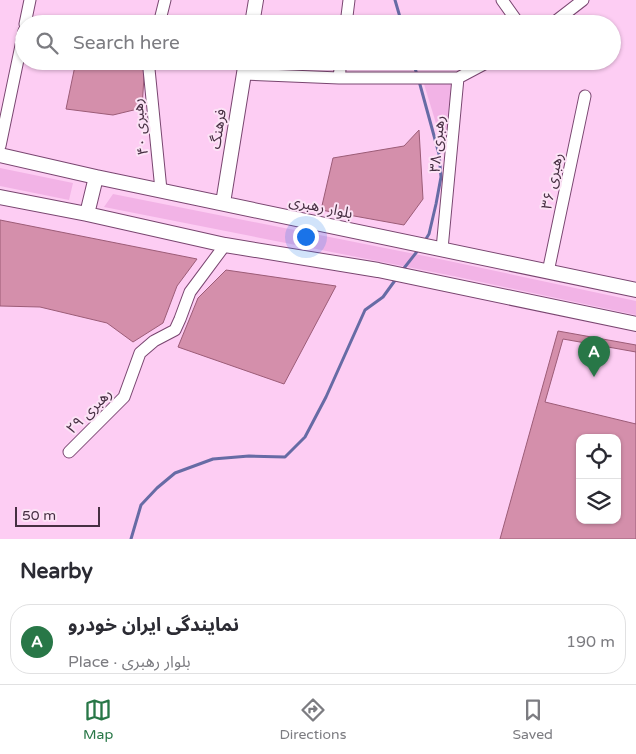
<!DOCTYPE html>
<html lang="en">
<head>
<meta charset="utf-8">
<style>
  :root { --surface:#fff; --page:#f2f2f3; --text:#2b2b33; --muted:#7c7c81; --line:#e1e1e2; --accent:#287747 }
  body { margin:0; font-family:"Varela Round","Noto Sans Arabic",sans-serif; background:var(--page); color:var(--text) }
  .controls { position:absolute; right:15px; bottom:15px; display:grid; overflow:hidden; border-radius:10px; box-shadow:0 1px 4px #0004 }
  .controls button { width:45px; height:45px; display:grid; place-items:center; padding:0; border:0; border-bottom:1px solid var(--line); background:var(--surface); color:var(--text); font:25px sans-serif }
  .scale { position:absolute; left:15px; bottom:12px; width:85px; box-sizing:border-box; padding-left:5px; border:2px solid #462f42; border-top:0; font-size:14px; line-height:18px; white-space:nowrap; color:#462f42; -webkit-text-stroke:4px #fce3f6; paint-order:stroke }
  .you { position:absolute; left:305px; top:236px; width:18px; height:18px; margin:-12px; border:4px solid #fff; border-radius:50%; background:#1a73e8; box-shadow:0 0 0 8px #1a73e833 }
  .badge { display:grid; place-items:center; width:32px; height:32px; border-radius:50%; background:var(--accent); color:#fff; font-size:16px; font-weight:700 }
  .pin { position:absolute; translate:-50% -41px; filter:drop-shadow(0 1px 2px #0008) }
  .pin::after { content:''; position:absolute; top:26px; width:18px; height:15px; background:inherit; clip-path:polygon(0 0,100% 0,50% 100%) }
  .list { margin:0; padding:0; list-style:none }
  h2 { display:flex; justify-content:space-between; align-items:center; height:65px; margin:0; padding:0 20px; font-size:21px }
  h2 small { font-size:16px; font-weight:400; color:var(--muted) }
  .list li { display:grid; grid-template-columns:32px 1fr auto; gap:15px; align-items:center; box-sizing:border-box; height:70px; margin:0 10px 10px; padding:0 10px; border:1px solid var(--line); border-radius:20px }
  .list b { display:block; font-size:19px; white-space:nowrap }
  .list p { margin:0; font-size:16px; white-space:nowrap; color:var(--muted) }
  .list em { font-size:16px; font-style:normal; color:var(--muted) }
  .icon { flex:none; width:28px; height:28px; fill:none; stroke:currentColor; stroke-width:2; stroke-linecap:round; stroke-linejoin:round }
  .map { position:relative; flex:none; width:636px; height:539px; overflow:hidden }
  .search { position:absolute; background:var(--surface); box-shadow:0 1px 4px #0004; left:15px; right:15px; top:15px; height:55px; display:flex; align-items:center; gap:12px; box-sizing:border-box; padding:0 18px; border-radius:28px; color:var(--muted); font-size:19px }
  .sheet { height:145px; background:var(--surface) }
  nav { display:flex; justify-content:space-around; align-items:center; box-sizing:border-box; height:70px; border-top:1px solid var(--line); background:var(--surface); font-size:14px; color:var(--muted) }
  nav a { display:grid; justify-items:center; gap:2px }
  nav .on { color:var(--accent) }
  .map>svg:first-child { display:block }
  .green { fill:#f2b3e6 }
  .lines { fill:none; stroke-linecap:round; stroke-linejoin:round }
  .stream { stroke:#676ba5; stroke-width:3 }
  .building { fill:#d48fab; stroke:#9c5c77; fill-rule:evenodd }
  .minor-casing { stroke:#794670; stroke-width:13 }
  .major-casing { stroke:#794670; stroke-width:16 }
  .minor { stroke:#fff; stroke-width:11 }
  .major { stroke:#fff; stroke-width:14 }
  .labels { text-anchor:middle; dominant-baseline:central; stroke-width:4; stroke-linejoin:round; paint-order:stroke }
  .street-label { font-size:15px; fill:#462f42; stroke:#fce3f6 }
</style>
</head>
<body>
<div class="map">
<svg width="636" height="539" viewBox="0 0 636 539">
  <rect width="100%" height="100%" fill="#fdcdf3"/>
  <path class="green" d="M424,84H451L449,162L445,153Z
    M0,168L73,183L69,200L0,186Z
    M113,194L430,257L636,301V315L453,276L104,207Z"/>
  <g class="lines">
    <path class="stream" d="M395,0L402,24
      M413,61L417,75
      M419,81L439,154L441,177L436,204L429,234L424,242
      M401,272L419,249
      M131,539L141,505L157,488L175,473L213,459L249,456L285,457L305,437L326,397L365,310L383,297L396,279"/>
  </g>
  <path class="building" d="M76,61H145L142,108L113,115L66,109Z
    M419,130L423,199L404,225L321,210L333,158L404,146Z
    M0,220L197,259L177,286L163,323L133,342L107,323L40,307L0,306Z
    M226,270L336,286L284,384L178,347L198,298Z
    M558,331L636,345V539H500ZM580,438H617V520H580Z
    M563,339L636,352V424L545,402Z"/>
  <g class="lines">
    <g class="minor-casing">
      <path id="minor" d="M502,0L519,24
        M25,24L30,0
        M159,24L165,0
        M346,24L349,0
        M552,24L583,0
        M151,61L149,69L161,190
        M244,74L339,78H458
        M339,78L341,61
        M0,146L24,31
        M442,249L458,78L490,61
        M548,272L585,96
        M69,452L124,397L140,353L154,341L175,330L180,319L190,292L225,245"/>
    </g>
    <g class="major-casing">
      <path id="major" d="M252,24L256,0
        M0,155L96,177L636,290
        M0,197L87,214L225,245L378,270L636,324
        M223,203L246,61
        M87,214L96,177"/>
    </g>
    <use href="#minor" class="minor"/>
    <use href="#major" class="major"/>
  </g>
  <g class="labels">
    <g class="street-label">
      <text transform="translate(140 127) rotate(-96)">رهبری ۴۰</text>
      <text transform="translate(218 129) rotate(-81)">فرهنگ</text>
      <text transform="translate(437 144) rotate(-85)">رهبری ۳۸</text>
      <text transform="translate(552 181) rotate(-78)">رهبری ۳۶</text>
      <text transform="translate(321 207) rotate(12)">بلوار رهبری</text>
      <text transform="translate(89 411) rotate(-45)">رهبری ۲۹</text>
    </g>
  </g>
</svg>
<div class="controls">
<button><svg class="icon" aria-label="locate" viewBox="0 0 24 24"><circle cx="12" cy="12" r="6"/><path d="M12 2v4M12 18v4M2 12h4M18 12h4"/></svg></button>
<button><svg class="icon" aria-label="layers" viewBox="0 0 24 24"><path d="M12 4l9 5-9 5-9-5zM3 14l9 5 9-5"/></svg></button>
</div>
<div class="scale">50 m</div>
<div class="you"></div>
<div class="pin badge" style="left:594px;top:377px">A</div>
<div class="search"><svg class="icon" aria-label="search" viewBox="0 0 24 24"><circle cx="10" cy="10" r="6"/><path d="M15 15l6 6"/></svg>Search here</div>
</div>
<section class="sheet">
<h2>Nearby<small></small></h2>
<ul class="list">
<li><span class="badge">A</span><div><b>نمایندگی ایران خودرو</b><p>Place · بلوار رهبری</p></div><em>190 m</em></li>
</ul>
</section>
<nav>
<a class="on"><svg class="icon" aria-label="map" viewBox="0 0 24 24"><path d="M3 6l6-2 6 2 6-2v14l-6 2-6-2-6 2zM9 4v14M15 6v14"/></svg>Map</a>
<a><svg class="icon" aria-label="directions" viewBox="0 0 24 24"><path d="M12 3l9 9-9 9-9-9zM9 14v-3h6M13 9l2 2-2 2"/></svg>Directions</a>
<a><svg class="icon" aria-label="saved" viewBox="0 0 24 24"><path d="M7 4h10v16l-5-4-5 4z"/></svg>Saved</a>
</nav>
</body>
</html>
